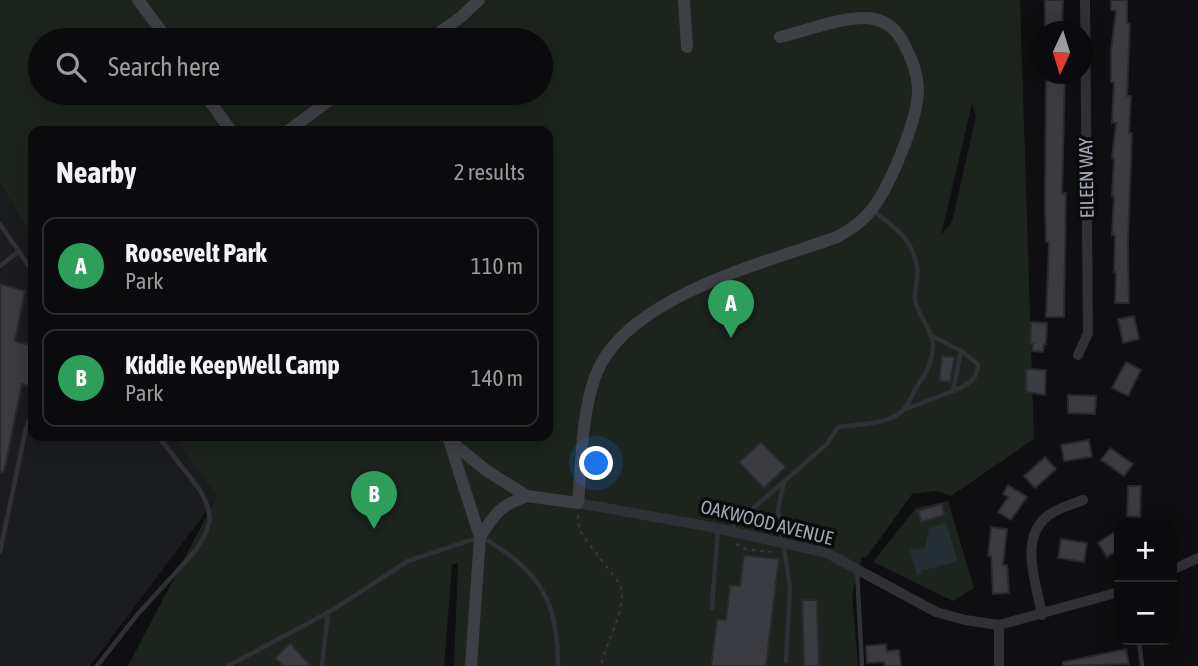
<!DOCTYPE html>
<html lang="en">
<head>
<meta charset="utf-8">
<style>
  :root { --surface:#0b0b0d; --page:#141416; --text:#f1f3f6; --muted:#9a9b9d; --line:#2b2b2e; --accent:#faab1f }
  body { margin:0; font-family:"Asap Condensed",sans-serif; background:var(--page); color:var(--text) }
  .controls { position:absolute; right:21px; bottom:21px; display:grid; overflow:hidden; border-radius:14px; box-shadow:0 4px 18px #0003 }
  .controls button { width:63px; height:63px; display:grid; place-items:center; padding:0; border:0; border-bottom:2px solid var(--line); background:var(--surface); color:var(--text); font:35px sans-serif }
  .compass { position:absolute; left:1030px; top:21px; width:63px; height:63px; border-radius:50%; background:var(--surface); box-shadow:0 4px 18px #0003; rotate:184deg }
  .you { position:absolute; left:597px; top:464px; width:24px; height:24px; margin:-18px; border:5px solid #fff; border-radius:50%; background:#1a73e8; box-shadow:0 0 0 10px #1a73e833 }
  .badge { display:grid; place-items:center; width:46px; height:46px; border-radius:50%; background:var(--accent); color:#fff; font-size:23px; font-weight:700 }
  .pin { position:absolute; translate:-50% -58px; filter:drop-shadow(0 2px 4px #0008) }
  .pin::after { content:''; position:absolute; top:37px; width:24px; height:21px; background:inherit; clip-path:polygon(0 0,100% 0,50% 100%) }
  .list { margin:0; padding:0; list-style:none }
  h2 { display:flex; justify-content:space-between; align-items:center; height:91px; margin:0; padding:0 28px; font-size:30px }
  h2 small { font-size:23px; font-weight:400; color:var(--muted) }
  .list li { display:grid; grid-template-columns:46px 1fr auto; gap:21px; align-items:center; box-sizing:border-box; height:98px; margin:0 14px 14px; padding:0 14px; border:2px solid var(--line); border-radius:14px }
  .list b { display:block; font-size:26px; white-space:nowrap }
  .list p { margin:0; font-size:23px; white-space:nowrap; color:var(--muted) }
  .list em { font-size:23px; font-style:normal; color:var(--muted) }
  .icon { flex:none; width:38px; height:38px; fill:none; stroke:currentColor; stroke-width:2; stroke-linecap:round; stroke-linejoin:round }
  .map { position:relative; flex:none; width:1198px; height:666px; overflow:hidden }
  .search { position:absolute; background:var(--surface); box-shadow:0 4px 18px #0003; left:28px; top:28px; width:525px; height:77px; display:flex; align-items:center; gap:18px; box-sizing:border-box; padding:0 24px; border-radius:38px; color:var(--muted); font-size:26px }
  .panel { position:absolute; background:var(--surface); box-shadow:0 4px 18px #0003; left:28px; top:126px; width:525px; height:315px; border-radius:14px }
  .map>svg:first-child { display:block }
  .built { fill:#1b1c1e }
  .green { fill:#1c241d; fill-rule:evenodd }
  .water { fill:#262e35 }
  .building { fill:#3b3c41; stroke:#29292d; stroke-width:2 }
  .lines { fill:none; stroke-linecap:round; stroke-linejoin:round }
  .path { stroke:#36383d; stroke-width:2; stroke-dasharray:3.5 5; stroke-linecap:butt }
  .lane { stroke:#303136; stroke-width:4.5 }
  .street { stroke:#303136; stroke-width:10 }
  .secondary { stroke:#3e4046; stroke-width:12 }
  .labels { text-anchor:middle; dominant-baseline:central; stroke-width:7; stroke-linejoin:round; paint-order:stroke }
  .street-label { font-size:19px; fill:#a0a6b3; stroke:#0b0b0c }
</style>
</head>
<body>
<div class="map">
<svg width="1198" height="666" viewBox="0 0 1198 666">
  <rect width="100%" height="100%" fill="#0f0f11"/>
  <path class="built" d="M0,182L33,240V436H174L218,496L90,666H0Z"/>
  <path class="green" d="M0,0H1020L1034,439L951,496L936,491L912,494L866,558L862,557L852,595L858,666H454L458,563L452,565L444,666H128L217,496L174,436H548V131H33V240L0,182ZM40,40H541V93H40ZM972,104L976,116L952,222L941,235Z
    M948,501L974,588L953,601L873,562L916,508Z"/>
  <path class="water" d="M946,523L957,559L955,562L921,571V574L917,575L910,550L925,548L929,528Z"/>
  <path class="building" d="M1045,0H1063L1062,32H1045Z
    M1111,0H1127V23L1130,24L1127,96H1131L1129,133H1132L1128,243L1129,303H1115L1116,272H1114L1115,236L1112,235L1114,196H1112L1114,158H1112L1116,123H1112L1114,82H1111V50L1116,11L1111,10Z
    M1046,74H1065L1062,193H1066L1064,317H1046L1049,242H1046L1045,206Z
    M0,284L25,291L15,341L33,346V387L22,384L4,472H0Z
    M1134,316L1139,339L1123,343L1118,319Z
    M1031,322L1047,323L1046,344H1044L1043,352L1032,351L1033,344H1030Z
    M942,356L955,357L950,382L939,381Z
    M1126,362L1141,370L1128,396L1112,388Z
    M1026,369L1046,370L1045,395L1026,392Z
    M1068,395L1096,396L1095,414L1068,413Z
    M1089,440L1092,457L1064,461L1061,445Z
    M761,442L786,467L764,488L739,462Z
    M1110,448L1133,464L1124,476L1101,460Z
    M1045,457L1056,469L1035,488L1024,476Z
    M1008,485L1027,497L1011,520L998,512L1008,497L1003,494Z
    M1128,486H1141L1140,517L1127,516Z
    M941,504L945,515L921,522L918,511Z
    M991,527L1007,529L1003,565H1007L1009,593L993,594L991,556H988Z
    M1119,529V549L1107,557L1098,543Z
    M1061,539L1087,543L1084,562L1058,558Z
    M744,555L779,559L766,666H711L717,619L726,620L730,585L740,586Z
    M802,600H817L819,666H804Z
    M290,643L311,666H283L275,658Z
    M886,644L887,651L899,650L901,666H885L884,662L867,663L866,646Z
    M1126,649L1129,664L1063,666V662Z"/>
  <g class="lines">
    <path class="path" d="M578,515L579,528L583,536L620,584C628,607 606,642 601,666
      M736,544L746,549L771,552"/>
    <path class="lane" d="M0,224L33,272
      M0,266L18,252
      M930,335L961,351L978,364C978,380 967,385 953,391
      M903,410L953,391L961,351
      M784,482L778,509L790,588L786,661
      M728,530L827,444L838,427C858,424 891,425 905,408C910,401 913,392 918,385C927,373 933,361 933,345C932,328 918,316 915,300C914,289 919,278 917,267C913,239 893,226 872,210
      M0,552L26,428L33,412
      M857,570L862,666
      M712,608L718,529
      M1139,640L1142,666
      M97,666L137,615L196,550L205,535L210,521L208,507L200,490L158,436
      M228,666L331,611L408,561L480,537C491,541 499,548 508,554C549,584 558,617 558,666
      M322,666L328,612"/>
    <path class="street" d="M1078,355L1088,333L1085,0
      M578,503L711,527L827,553L936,612L965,620L999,625L1119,592
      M1172,570L1198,558
      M1042,615C1036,582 1017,534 1052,513C1062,507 1073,504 1083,500
      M999,666V625"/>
    <path class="secondary" d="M138,0L168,40
      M684,0L687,47
      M429,40L461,17L479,0
      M204,93L231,131
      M288,131L339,93
      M449,440L487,471L527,496L578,503C582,462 581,416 595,377C623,297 765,263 837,237C848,231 858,225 867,215C888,193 919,118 918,87C917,72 912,59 905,46C899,33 889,22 874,19C848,14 806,31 780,37
      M449,440L480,537L471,666
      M480,537C495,513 501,505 527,496"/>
  </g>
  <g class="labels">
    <g class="street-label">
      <text transform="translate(1086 178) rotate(-91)">EILEEN WAY</text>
      <text transform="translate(767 522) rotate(14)">OAKWOOD AVENUE</text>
    </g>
  </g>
</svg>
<div class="controls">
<button>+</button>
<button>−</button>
</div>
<svg class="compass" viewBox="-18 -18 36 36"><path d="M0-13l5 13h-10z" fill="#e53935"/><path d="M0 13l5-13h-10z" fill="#9a9b9d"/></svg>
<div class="you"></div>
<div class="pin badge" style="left:731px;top:338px;background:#2e9e5b">A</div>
<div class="pin badge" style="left:374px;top:529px;background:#2e9e5b">B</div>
<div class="search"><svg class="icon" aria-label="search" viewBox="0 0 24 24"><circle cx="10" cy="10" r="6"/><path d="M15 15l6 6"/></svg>Search here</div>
<section class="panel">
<h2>Nearby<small>2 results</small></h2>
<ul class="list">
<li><span class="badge" style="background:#2e9e5b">A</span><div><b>Roosevelt Park</b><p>Park</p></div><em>110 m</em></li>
<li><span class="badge" style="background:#2e9e5b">B</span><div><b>Kiddie KeepWell Camp</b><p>Park</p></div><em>140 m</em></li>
</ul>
</section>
</div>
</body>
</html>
